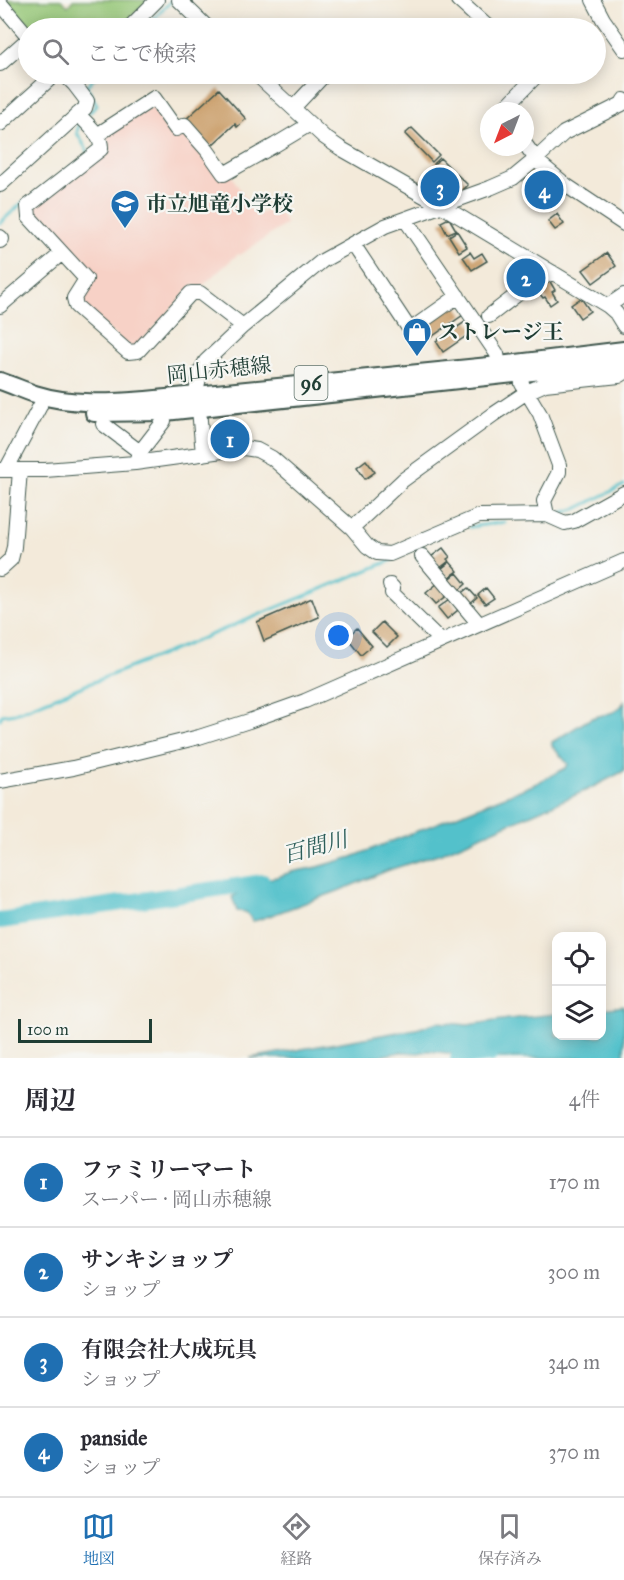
<!DOCTYPE html>
<html lang="ja">
<head>
<meta charset="utf-8">
<style>
  :root { --surface:#fff; --page:#f2f2f3; --text:#2b2b33; --muted:#7c7c81; --line:#e1e1e2; --accent:#1f6fb2 }
  body { margin:0; font-family:"IM FELL Great Primer","Noto Serif JP",serif; background:var(--page); color:var(--text) }
  .controls { position:absolute; right:18px; bottom:18px; display:grid; overflow:hidden; border-radius:12px; box-shadow:0 3px 15px #0003 }
  .controls button { width:54px; height:54px; display:grid; place-items:center; padding:0; border:0; border-bottom:2px solid var(--line); background:var(--surface); color:var(--text); font:30px sans-serif }
  .compass { position:absolute; left:480px; top:102px; width:54px; height:54px; border-radius:50%; background:var(--surface); box-shadow:0 3px 15px #0003; rotate:222deg }
  .scale { position:absolute; left:18px; bottom:15px; width:134px; box-sizing:border-box; padding-left:6px; border:3px solid #1f3d34; border-top:0; font-size:16px; line-height:21px; white-space:nowrap; color:#1f3d34; -webkit-text-stroke:4px #f6f6f2; paint-order:stroke }
  .you { position:absolute; left:339px; top:636px; width:21px; height:21px; margin:-15px; border:4px solid #fff; border-radius:50%; background:#1a73e8; box-shadow:0 0 0 9px #1a73e833 }
  .badge { display:grid; place-items:center; width:39px; height:39px; border-radius:50%; background:var(--accent); color:#fff; font-size:20px; font-weight:700 }
  .pin { position:absolute; translate:-50% -50%; border:3px solid #fff; box-shadow:0 2px 6px #0006 }
  .list { margin:0; padding:0; list-style:none }
  h2 { display:flex; justify-content:space-between; align-items:center; height:78px; margin:0; padding:0 24px; font-size:26px }
  h2 small { font-size:20px; font-weight:400; color:var(--muted) }
  .list li { display:grid; grid-template-columns:39px 1fr auto; gap:18px; align-items:center; box-sizing:border-box; height:90px; padding:0 24px; border-top:2px solid var(--line) }
  .list b { display:block; font-size:22px; white-space:nowrap }
  .list p { margin:0; font-size:20px; white-space:nowrap; color:var(--muted) }
  .list em { font-size:20px; font-style:normal; color:var(--muted) }
  .icon { flex:none; width:33px; height:33px; fill:none; stroke:currentColor; stroke-width:2; stroke-linecap:round; stroke-linejoin:round }
  .map { position:relative; flex:none; width:624px; height:1058px; overflow:hidden }
  .search { position:absolute; background:var(--surface); box-shadow:0 3px 15px #0003; left:18px; right:18px; top:18px; height:66px; display:flex; align-items:center; gap:15px; box-sizing:border-box; padding:0 21px; border-radius:33px; color:var(--muted); font-size:22px }
  .sheet { height:438px; background:var(--surface) }
  nav { display:flex; justify-content:space-around; align-items:center; box-sizing:border-box; height:84px; border-top:2px solid var(--line); background:var(--surface); font-size:16px; color:var(--muted) }
  nav a { display:grid; justify-items:center; gap:3px }
  nav .on { color:var(--accent) }
  .map>svg:first-child { display:block }
  .built { fill:#f7d1c6 }
  .green { fill:#94c676; stroke:#5a8255; stroke-width:1.5 }
  .water { fill:#53c1cb; stroke:#397f80; stroke-width:1.5 }
  .lines { fill:none; stroke-linecap:round; stroke-linejoin:round }
  .stream { stroke:#53c1cb; stroke-width:3 }
  .river { stroke:#53c1cb; stroke-width:16 }
  .building { fill:#cea574 }
  .minor-casing { stroke:#3f574d; stroke-width:16 }
  .major-casing { stroke:#3f574d; stroke-width:20 }
  .minor { stroke:#fff; stroke-width:14 }
  .major { stroke:#fff; stroke-width:16 }
  .labels { text-anchor:middle; dominant-baseline:central; stroke-width:4.5; stroke-linejoin:round; paint-order:stroke }
  .shield { fill:#f6f6f2; stroke:#60746d; stroke-width:1.5 }
  .shield-label { font-size:20px; font-weight:bold; fill:#1f3d34 }
  .poi-label { font-size:21px; font-weight:bold; fill:#1f3d34; stroke:#f6f6f2; text-anchor:start }
  .street-label { font-size:21px; fill:#1f3d34; stroke:#f6f6f2 }
  .water-label { font-size:22px; font-style:italic; fill:#2c5e5a; stroke:#f6f6f2 }
</style>
</head>
<body>
<div class="map">
<svg width="624" height="1058" viewBox="0 0 624 1058">
  <rect width="100%" height="100%" fill="#f6f6f2"/>
  <filter id="ink" filterUnits="userSpaceOnUse"><feTurbulence type="fractalNoise" baseFrequency=".0167" numOctaves="2"/><feDisplacementMap in="SourceGraphic" scale="12" xChannelSelector="R" yChannelSelector="G"/><feConvolveMatrix kernelMatrix="1 2 1 2 8 2 1 2 1" color-interpolation-filters="sRGB"/></filter>
  <filter id="wash" filterUnits="userSpaceOnUse"><feTurbulence type="fractalNoise" baseFrequency=".008" numOctaves="4" result="noise"/><feDisplacementMap in="SourceGraphic" scale="24" xChannelSelector="R" yChannelSelector="G"/><feGaussianBlur stdDeviation="1.35" result="paint"/><feColorMatrix in="noise" values="0 0 0 0 0 0 0 0 0 0 0 0 0 0 0 0 0 1.4 0 .05"/><feComposite in="paint" operator="in"/></filter>
  <g filter="url(#wash)">
    <rect width="100%" height="100%" fill="#f3eada"/>
    <path class="built" d="M154,105L178,138L184,131L231,175L256,216L275,206L286,224L240,255L238,254L200,288L194,284L135,348L129,347L80,305L79,298L90,278L32,214L34,207L109,149L106,133Z"/>
    <path class="green" d="M9,0H61L68,6L73,0H148L121,28H30L6,3Z"/>
    <path class="water" d="M624,702V771L587,790L441,853L389,870L338,891L258,920L253,921L246,912L237,911L232,897L242,891L243,882L278,877L291,872L318,867L352,857L533,785L566,768L568,764L552,746V742C565,735 577,726 590,719C603,713 616,716 624,702Z
      M624,1006V1058H474L457,1054L428,1051L419,1053L401,1052L370,1058H250L416,1029L438,1022L467,1025L509,1019L556,1014V1036H602V1009Z"/>
    <g class="lines">
      <path class="stream" d="M145,28L171,1
        M90,112L97,105L86,86L99,74
        M79,122L77,133L88,152
        M0,223L23,202
        M184,383L197,365
        M559,514L578,508L624,485
        M470,527L505,522
        M0,719L2,715L15,713L174,650L392,560"/>
      <path class="river" d="M0,921L263,882
        M458,1058L490,1054"/>
    </g>
    <g id="blocks">
      <path class="building" d="M219,89L246,119L237,127L235,124L210,147L185,120Z
        M412,128L439,155L432,162L405,134Z
        M440,158L468,185L461,192L434,164Z
        M533,167L544,177L535,187L524,176Z
        M438,171L446,181L442,184L450,193L443,199L427,181Z
        M543,180L553,189L545,197L536,188Z
        M557,214L564,224L555,230L548,221Z
        M449,218L456,230L447,234L441,222Z
        M457,231L467,247L459,252L449,236Z
        M470,252L474,258L482,253L487,261L472,270L463,257Z
        M607,253L616,266L593,283L583,270Z
        M549,280L555,290L552,292L557,300L550,305L545,297L543,298L536,289Z
        M581,298L590,311L580,318L571,305Z
        M455,303L463,315L417,347L408,335Z
        M468,320L475,330L443,352L436,341Z
        M244,431L245,444L216,447L215,433Z
        M366,460L375,472L365,479L357,467Z
        M443,548L450,557L447,559L449,561L440,568L431,557Z
        M450,562L458,571L448,578L441,569Z
        M457,573L466,584L457,592L447,581Z
        M438,583L448,595L436,604L426,593Z
        M468,588L477,598L468,606L459,595Z
        M486,588L494,598L485,604L478,595Z
        M312,598L319,617L264,641L257,622Z
        M450,599L458,610L447,619L438,608Z
        M382,622L397,637L387,647L372,632Z
        M357,628L372,646L361,655L347,637Z"/>
    </g>
  </g>
  <g filter="url(#ink)">
    <use href="#blocks" fill-opacity="0" stroke="#3f574d" stroke-width="1.5"/>
    <g class="lines">
      <g class="minor-casing">
        <path id="minor" d="M179,0L208,28
          M458,0L489,28
          M593,0L603,19L624,49
          M0,3L28,36
          M129,28L157,0
          M0,64L28,39
          M256,74L324,137L340,148L447,209L608,306L616,313L624,326
          M293,108L325,74
          M505,111V108L538,74
          M78,114C87,124 102,135 101,149L28,206L29,217L86,279L74,298L76,306L128,352L138,351L191,293H200L243,326
          M0,124L55,74
          M97,135L154,98L176,129L185,125L207,150L224,174L275,145L310,124
          M525,144L538,162L567,186L624,224
          M0,185L85,108L87,101L74,84L64,74
          M405,219L497,354L499,365
          M0,237L2,239L0,241
          M353,244L410,330L458,296
          M0,306L62,253
          M608,306L624,295
          M489,316L519,293L552,272
          M521,374L522,384L540,414L559,465V472L544,501L547,515
          M103,424L140,452
          M203,454L197,387L201,370L206,361L243,326L322,261L385,226L490,188L513,178L536,159L564,133L622,104L624,100
          M135,463L140,452L164,421
          M0,470H45L135,463L244,448L257,450L272,458L352,528L367,546L377,553L390,554L479,516L547,515L565,523L574,521L624,493
          M6,470L40,406
          M352,528L403,480L494,414L527,392L545,384L619,376L624,373
          M422,556L479,624
          M0,569L11,559L14,547L20,470
          M390,585L393,588L392,593L441,641
          M0,781L73,768L199,737L249,721L305,701L624,561"/>
      </g>
      <g class="major-casing">
        <path id="major" d="M0,381C12,385 23,390 35,394C70,405 109,403 146,400L499,365L624,350
          M94,413L165,412L624,362"/>
      </g>
      <use href="#minor" class="minor"/>
      <use href="#major" class="major"/>
    </g>
  </g>
  <defs>
    <g id="school-pin" transform="scale(1.5)"><path d="M0 17L-7.5 6A9.5 9.5 0 1 1 7.5 6Z" fill="#1f6fb2" stroke="#f6f6f2"/><path d="M0-5L7-2L0 1L-7-2ZM-4 1L0 2.5L4 1V4Q0 6-4 4Z" fill="#fff"/></g>
    <g id="shop-pin" transform="scale(1.5)"><path d="M0 17L-7.5 6A9.5 9.5 0 1 1 7.5 6Z" fill="#1f6fb2" stroke="#f6f6f2"/><path d="M-5-2.5h2.3a2.7 3.5 0 0 1 5.4 0H5L5.5 6h-11ZM-1.5-2.5h3a1.5 2.3 0 0 0-3 0Z" fill="#fff"/></g>
  </defs>
  <g fill-rule="evenodd">
    <use href="#school-pin" x="125" y="204"/>
    <use href="#shop-pin" x="417" y="332"/>
  </g>
  <g class="labels">
    <rect class="shield" x="294.5" y="366" width="33" height="34" rx="4.5"/>
    <g class="shield-label">
      <text x="311" y="383">96</text>
    </g>
    <g class="poi-label">
      <text x="146" y="204">市立旭竜小学校</text>
      <text x="438" y="332">ストレージ王</text>
    </g>
    <g class="street-label">
      <text transform="translate(219 370) rotate(-6)">岡山赤穂線</text>
    </g>
    <g class="water-label">
      <text transform="translate(315 847) rotate(-15)">百間川</text>
    </g>
  </g>
</svg>
<div class="controls">
<button><svg class="icon" aria-label="locate" viewBox="0 0 24 24"><circle cx="12" cy="12" r="6"/><path d="M12 2v4M12 18v4M2 12h4M18 12h4"/></svg></button>
<button><svg class="icon" aria-label="layers" viewBox="0 0 24 24"><path d="M12 4l9 5-9 5-9-5zM3 14l9 5 9-5"/></svg></button>
</div>
<svg class="compass" viewBox="-18 -18 36 36"><path d="M0-13l5 13h-10z" fill="#e53935"/><path d="M0 13l5-13h-10z" fill="#7c7c81"/></svg>
<div class="scale">100 m</div>
<div class="you"></div>
<div class="pin badge" style="left:230px;top:439px">1</div>
<div class="pin badge" style="left:526px;top:278px">2</div>
<div class="pin badge" style="left:440px;top:187px">3</div>
<div class="pin badge" style="left:544px;top:190px">4</div>
<div class="search"><svg class="icon" aria-label="search" viewBox="0 0 24 24"><circle cx="10" cy="10" r="6"/><path d="M15 15l6 6"/></svg>ここで検索</div>
</div>
<section class="sheet">
<h2>周辺<small>4件</small></h2>
<ul class="list">
<li><span class="badge">1</span><div><b>ファミリーマート</b><p>スーパー · 岡山赤穂線</p></div><em>170 m</em></li>
<li><span class="badge">2</span><div><b>サンキショップ</b><p>ショップ</p></div><em>300 m</em></li>
<li><span class="badge">3</span><div><b>有限会社大成玩具</b><p>ショップ</p></div><em>340 m</em></li>
<li><span class="badge">4</span><div><b>panside</b><p>ショップ</p></div><em>370 m</em></li>
</ul>
</section>
<nav>
<a class="on"><svg class="icon" aria-label="map" viewBox="0 0 24 24"><path d="M3 6l6-2 6 2 6-2v14l-6 2-6-2-6 2zM9 4v14M15 6v14"/></svg>地図</a>
<a><svg class="icon" aria-label="directions" viewBox="0 0 24 24"><path d="M12 3l9 9-9 9-9-9zM9 14v-3h6M13 9l2 2-2 2"/></svg>経路</a>
<a><svg class="icon" aria-label="saved" viewBox="0 0 24 24"><path d="M7 4h10v16l-5-4-5 4z"/></svg>保存済み</a>
</nav>
</body>
</html>
